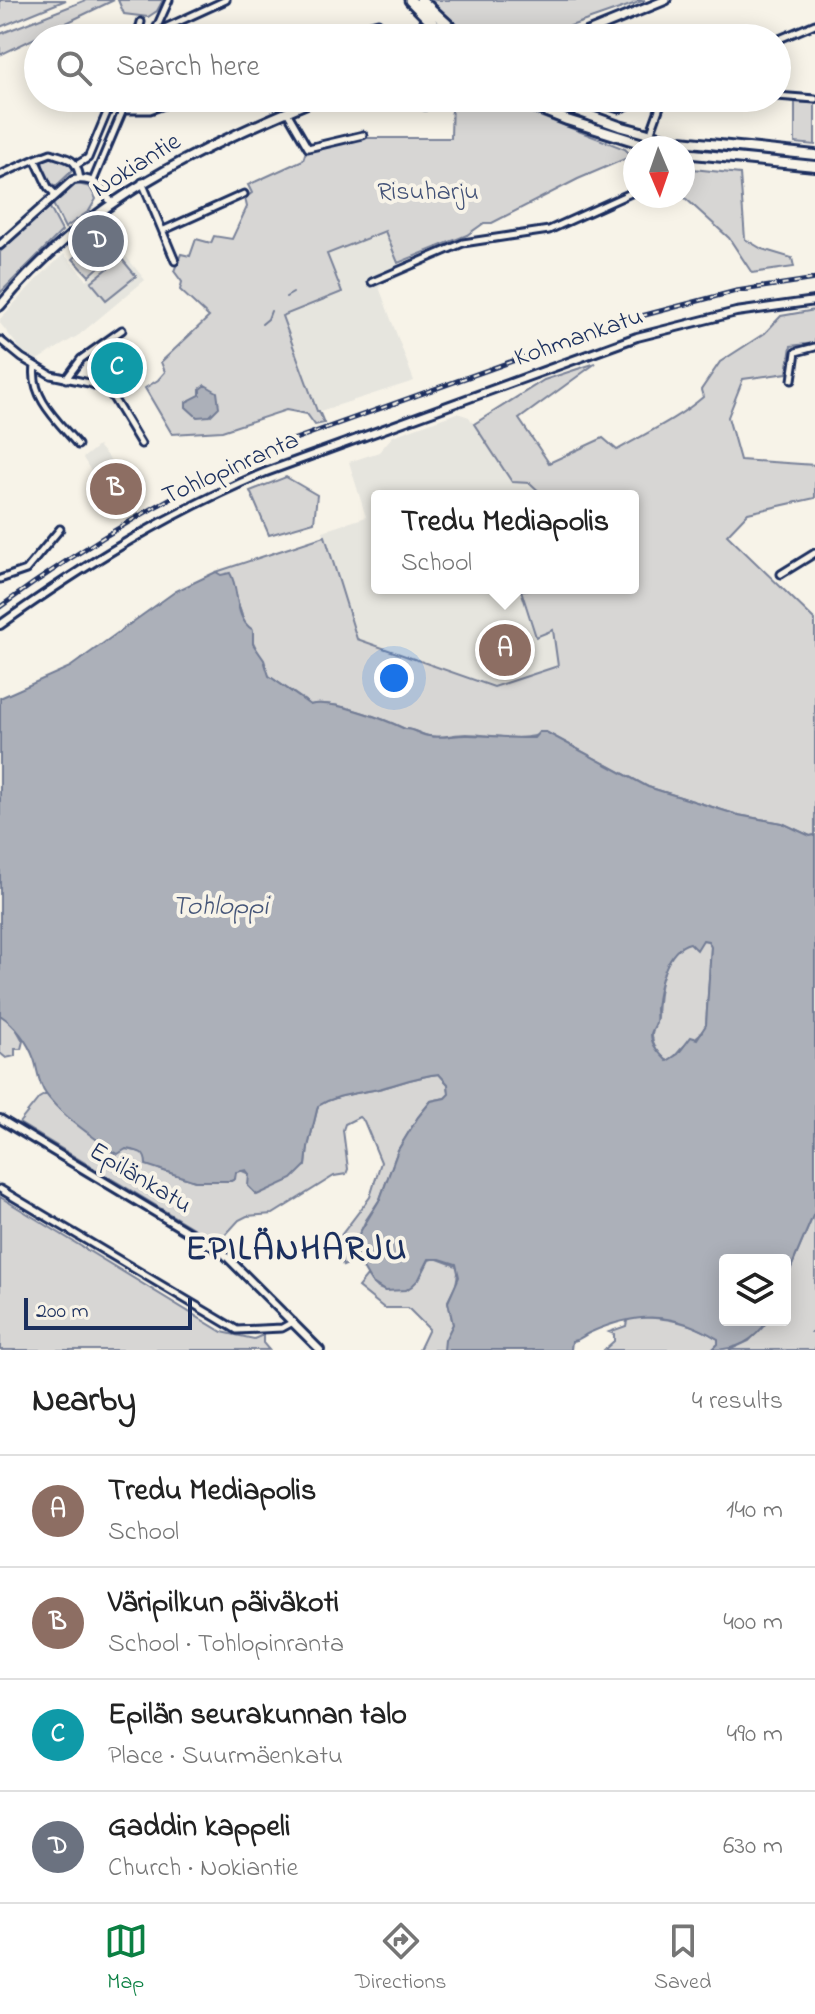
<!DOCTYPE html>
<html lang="en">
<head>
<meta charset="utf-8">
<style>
  :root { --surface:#fff; --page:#f2f2f2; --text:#222; --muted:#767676; --line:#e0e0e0; --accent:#0b8043 }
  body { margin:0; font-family:"Indie Flower",sans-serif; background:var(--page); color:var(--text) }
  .controls { position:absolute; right:24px; bottom:24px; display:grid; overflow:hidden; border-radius:8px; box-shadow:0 4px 20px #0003 }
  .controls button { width:72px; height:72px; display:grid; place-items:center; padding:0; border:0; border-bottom:2px solid var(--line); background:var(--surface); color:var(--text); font:40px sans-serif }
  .compass { position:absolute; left:623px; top:136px; width:72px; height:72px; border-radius:50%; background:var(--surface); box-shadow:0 4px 20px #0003; rotate:178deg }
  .scale { position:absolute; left:24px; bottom:20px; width:168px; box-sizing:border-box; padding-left:8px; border:4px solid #1b2f5e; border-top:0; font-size:22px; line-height:28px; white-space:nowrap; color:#1b2f5e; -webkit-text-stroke:6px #f7f3e8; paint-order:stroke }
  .you { position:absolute; left:394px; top:678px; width:28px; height:28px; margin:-20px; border:6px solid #fff; border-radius:50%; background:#1a73e8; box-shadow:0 0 0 12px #1a73e833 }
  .badge { display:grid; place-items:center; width:52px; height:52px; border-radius:50%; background:var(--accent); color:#fff; font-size:26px; font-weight:700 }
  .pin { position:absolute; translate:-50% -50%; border:4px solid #fff; box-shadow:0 2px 8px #0006 }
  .popup { position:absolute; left:371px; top:490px; width:268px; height:104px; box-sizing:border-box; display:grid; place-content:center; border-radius:8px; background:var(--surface); filter:drop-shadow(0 2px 6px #0005); font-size:26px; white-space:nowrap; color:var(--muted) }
  .popup b { font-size:30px; color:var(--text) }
  .popup::after { content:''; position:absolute; left:50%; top:100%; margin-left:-16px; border:16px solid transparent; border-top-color:var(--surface) }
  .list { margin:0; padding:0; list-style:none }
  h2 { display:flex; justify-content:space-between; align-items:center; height:104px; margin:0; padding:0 32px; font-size:34px }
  h2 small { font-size:26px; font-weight:400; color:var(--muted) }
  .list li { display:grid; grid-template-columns:52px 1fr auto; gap:24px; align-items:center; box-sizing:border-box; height:112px; padding:0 32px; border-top:2px solid var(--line) }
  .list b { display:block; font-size:30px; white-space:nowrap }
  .list p { margin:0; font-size:26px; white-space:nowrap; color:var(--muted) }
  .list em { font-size:26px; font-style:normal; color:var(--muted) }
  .icon { flex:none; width:44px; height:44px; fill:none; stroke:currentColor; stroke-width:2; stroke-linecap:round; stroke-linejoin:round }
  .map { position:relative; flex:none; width:815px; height:1350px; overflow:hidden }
  .search { position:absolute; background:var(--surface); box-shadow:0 4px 20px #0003; left:24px; right:24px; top:24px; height:88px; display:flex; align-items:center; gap:20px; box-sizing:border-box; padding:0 28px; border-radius:44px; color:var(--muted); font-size:30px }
  .sheet { height:552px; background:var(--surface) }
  nav { display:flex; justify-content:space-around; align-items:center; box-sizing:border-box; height:112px; border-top:2px solid var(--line); background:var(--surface); font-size:22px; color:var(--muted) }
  nav a { display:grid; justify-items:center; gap:4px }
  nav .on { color:var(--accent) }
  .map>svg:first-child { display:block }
  .built { fill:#e6e5de }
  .green { fill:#d7d6d4; stroke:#798299; stroke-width:2 }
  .water { fill:#acb0b9; stroke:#727c95; stroke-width:2; fill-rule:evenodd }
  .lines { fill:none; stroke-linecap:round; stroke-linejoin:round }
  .stream { stroke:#727c95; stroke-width:2 }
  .minor-casing { stroke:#1b2f5e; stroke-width:11 }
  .tertiary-casing { stroke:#1b2f5e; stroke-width:12 }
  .secondary-casing { stroke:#1b2f5e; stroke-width:13 }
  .primary-casing { stroke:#1b2f5e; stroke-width:14 }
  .motorway-casing { stroke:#1b2f5e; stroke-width:15 }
  .minor { stroke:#f7f3e8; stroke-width:5 }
  .tertiary { stroke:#f7f3e8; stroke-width:6 }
  .secondary { stroke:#f7f3e8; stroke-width:7 }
  .primary { stroke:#f7f3e8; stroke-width:8 }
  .motorway { stroke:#f7f3e8; stroke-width:9 }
  .rail-casing { stroke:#1b2f5e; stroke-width:5 }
  .rail { stroke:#f7f3e8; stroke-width:2; stroke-dasharray:6; stroke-linecap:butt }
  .labels { text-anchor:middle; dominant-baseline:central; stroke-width:8; stroke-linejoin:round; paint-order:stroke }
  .street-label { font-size:26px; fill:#1b2f5e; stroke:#f7f3e8 }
  .park-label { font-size:26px; fill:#415076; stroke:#f7f3e8 }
  .water-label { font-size:28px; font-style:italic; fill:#465679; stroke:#f7f3e8 }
  .district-label { font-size:34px; font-weight:bold; letter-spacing:2px; fill:#1b2f5e; stroke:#f7f3e8 }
</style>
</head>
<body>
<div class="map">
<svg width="815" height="1350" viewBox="0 0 815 1350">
  <rect width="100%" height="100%" fill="#f7f3e8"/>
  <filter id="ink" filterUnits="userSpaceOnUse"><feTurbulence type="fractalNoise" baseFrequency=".0125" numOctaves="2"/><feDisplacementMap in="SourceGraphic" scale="16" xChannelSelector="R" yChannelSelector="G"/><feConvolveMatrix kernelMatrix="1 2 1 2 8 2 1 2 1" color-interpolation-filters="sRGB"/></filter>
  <g filter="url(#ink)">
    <path class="built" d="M386,231L401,276L379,287L414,381L317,412L282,316L341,292L326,254Z
      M121,250L145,280L79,335L37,360L21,350L0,323V319L36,280L64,254L87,280Z
      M457,413L469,417L512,481L549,464L603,496H377V588H629L608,676L495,687L357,639L323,531L366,517L349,462L379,452L393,436Z
      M98,446L126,477L137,501L117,514L83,458Z"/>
    <path class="green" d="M0,0H66L0,27Z
      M86,0H114L0,55V34Z
      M118,0H163L157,11L148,17L124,14Z
      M430,0H645L559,30L486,38L458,26Z
      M452,98H493L625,149L632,156L578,179L492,223H484L467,235L398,263L385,231L327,254L342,292L282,316L317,411H319L324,423L315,425L307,414L286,410L222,431L172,434L145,388L158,380L165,372L161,362L209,317L180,290L182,282L174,271L181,254L190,256L196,239L211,243L214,236L232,239L247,207L245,198L252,193L248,185L303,160L306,151L360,138H451Z
      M795,102L815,103V145L795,143Z
      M51,157L71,165L73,170L56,186L49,182L42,166L44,159Z
      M683,168L740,174L745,239L762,249L792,258L794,267L752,273L729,238L683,196Z
      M78,184L90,187L96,199L89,211L65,228L52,202L71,186Z
      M49,206L62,231L0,293V252Z
      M92,241L108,259L89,276L73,259Z
      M121,258L136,276L106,300L91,282Z
      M815,310V343L791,346L787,373L743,379L728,417L740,460L815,465V498L748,513L727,535L815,620V835L810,836L782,823L738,815L648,787L546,732C520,744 494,734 466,734C453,734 441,739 428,736C420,734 414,729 405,729C385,719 330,699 311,705L269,676L245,625L234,590L216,572L325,536L357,639L494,687L558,666L553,630L536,637L521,590L633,588V496H544L530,483L512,482L474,424L544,380L596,363L519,419L549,463L603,438L617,450C645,434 680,417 703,397L701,390L720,362L765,333L781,316Z
      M286,477L317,495L314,522L269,535L250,491Z
      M703,940L709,941L711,946L706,1025C700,1039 691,1038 682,1048C676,1054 675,1058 667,1061C659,1054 652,1046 652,1035C652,1029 656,1023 657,1017C658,995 661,962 679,947C685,942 696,941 703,940Z
      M0,1015L13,1023L23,1041L21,1049H15V1056L6,1058L0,1053Z
      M439,1074L448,1084L449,1094L445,1098L431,1101L418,1117L398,1150L380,1199L366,1220L348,1258L352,1262L343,1266L336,1242L370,1197L381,1162L364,1121L359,1117L345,1124L343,1130L348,1169L346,1174L334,1176L273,1214L247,1216L239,1220L218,1243L19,1123L39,1098L46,1094L56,1105L113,1152L126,1149L142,1152L153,1166L161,1170L195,1181H231L236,1172L240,1170L249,1174L306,1166L308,1147L318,1106C337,1094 356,1094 378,1089C399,1084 417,1076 439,1074Z
      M0,1197L222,1332L254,1339L263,1335V1343L269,1350H0Z
      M815,1211V1350H729L749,1341L768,1320H785V1282Z
      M435,1258L459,1267L456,1285L448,1301L453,1324L447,1350H419L429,1329L408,1308H384L358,1287L367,1276L378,1288L385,1291L423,1272L429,1260Z
      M634,1317C665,1317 691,1322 718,1339V1344L712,1350H604L614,1341V1334L609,1332L626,1326L627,1321Z"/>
    <path class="water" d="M205,385L217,392L219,407L210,416L197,417L186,407V402L200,395V389Z
      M216,572L221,575L230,573C240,589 233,618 253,630V644L264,660L269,676L310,705C331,699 384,719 405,729C414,729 420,735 429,736C443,739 455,734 469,735C491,735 512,739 534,738L539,732H546L648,787L738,815L782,823L810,836L815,835V1211L785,1282V1260H725V1320H768C754,1341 737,1350 712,1350L718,1344V1339C673,1311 636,1312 589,1333C582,1336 581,1340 572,1341L571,1350H444L445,1340L453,1324L448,1302L459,1277L456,1264L440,1259H429L419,1279L412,1286L406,1290L385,1291L371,1282L364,1270L348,1258V1252L380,1199L398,1150L418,1117L431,1101L445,1098L449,1094L448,1084L439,1074C417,1076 399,1084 378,1089C356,1094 338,1094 318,1106L308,1147L306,1165L292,1179L257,1195L248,1186L249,1174L246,1170L236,1172L235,1179L231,1181H195L146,1165C146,1151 138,1151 126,1149L118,1154L113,1152C92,1135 62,1117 46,1094C38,1084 38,1070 34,1059C28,1042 15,1025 0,1015V698L70,667L176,591ZM703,940L708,941L711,947L706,1025L697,1039L691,1037L678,1054L667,1061C660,1054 651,1045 651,1034C651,1032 656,1024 656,1022C657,1017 656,1014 656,1009C658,987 666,949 690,943L697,950Z"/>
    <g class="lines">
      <path class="stream" d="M286,297L293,293
        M262,324L268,319L271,311
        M811,1332L815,1331"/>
      <g class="minor-casing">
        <path id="minor" d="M154,33L226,0
          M137,38L141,22
          M152,38L169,0
          M323,38L378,23
          M777,40L815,24
          M777,96L815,99
          M404,98L425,106
          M583,98L619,109L646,98
          M124,110H150L183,98
          M287,112L308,148L363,135
          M646,146L663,98
          M78,164L88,158L113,98
          M0,175L35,159
          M93,181L128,98
          M142,182L175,261
          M55,194L48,187L35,159L51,153C69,159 77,158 80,179
          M164,230L244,194
          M372,282L463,243L549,230L631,193L635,188
          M0,340L22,358L51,375L89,383L109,391L141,444
          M35,366C30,398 60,423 78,445
          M66,379L81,359L122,330
          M792,380L796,352L815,347
          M781,574L815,553
          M0,579L26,570L60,529
          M0,1189L237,1330L282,1328L293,1322"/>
      </g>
      <g class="tertiary-casing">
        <path id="tertiary" d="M0,245L73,180C94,176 101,187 111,202
          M0,625C84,565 170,512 266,472L637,337L736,312L815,301
          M0,1119L223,1253L320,1350"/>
      </g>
      <g class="secondary-casing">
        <path id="secondary" d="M573,38L666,0
          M0,306C89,199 195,150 320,98"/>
      </g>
      <g class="primary-casing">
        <path id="primary" d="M512,98L567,120L656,148
          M542,98L619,126L671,140L815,155
          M683,153L815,166"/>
      </g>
      <g class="motorway-casing">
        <path id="motorway" d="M410,0L447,38
          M421,0L462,38"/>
      </g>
      <use href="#minor" class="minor"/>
      <use href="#tertiary" class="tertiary"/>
      <use href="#secondary" class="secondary"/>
      <use href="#primary" class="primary"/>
      <use href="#motorway" class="motorway"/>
      <g class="rail-casing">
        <path id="rail" d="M0,607C92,540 179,489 284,443L630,319L736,291L815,279"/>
      </g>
      <use href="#rail" class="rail"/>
    </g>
  </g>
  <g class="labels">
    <g class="street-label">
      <text transform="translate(137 166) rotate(-32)">Nokiantie</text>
      <text transform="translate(579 338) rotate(-19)">Kohmankatu</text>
      <text transform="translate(231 469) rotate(-24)">Tohlopinranta</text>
      <text transform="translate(140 1179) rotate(31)">Epilänkatu</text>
    </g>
    <g class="park-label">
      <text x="428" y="193">Risuharju</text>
    </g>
    <g class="water-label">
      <text x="220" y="907">Tohloppi</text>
    </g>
    <g class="district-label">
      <text x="297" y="1251">EPILÄNHARJU</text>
    </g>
  </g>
</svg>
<div class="controls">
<button><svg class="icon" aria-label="layers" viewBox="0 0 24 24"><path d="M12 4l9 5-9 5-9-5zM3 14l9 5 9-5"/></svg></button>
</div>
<svg class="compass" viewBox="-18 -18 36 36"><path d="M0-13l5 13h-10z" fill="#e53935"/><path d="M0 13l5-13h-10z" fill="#767676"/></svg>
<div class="scale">200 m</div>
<div class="you"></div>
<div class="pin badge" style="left:505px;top:650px;background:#8d6e63">A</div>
<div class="popup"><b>Tredu Mediapolis</b>School</div>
<div class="pin badge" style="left:116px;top:489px;background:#8d6e63">B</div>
<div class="pin badge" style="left:117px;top:368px;background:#0f9aa8">C</div>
<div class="pin badge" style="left:98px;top:241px;background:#6b7280">D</div>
<div class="search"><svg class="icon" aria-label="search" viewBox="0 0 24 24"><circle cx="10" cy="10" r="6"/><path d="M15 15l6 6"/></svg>Search here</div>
</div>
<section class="sheet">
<h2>Nearby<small>4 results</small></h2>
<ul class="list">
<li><span class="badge" style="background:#8d6e63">A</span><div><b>Tredu Mediapolis</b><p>School</p></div><em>140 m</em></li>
<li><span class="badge" style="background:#8d6e63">B</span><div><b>Väripilkun päiväkoti</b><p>School · Tohlopinranta</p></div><em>400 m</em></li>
<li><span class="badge" style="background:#0f9aa8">C</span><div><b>Epilän seurakunnan talo</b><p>Place · Suurmäenkatu</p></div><em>490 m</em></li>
<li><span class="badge" style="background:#6b7280">D</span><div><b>Gaddin kappeli</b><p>Church · Nokiantie</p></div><em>630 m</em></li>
</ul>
</section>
<nav>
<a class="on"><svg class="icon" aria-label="map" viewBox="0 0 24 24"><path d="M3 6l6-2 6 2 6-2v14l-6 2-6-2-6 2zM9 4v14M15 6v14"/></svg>Map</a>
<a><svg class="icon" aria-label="directions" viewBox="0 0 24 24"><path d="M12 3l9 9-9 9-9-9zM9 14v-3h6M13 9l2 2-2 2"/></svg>Directions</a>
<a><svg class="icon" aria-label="saved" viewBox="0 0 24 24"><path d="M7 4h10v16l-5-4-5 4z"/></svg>Saved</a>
</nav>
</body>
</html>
